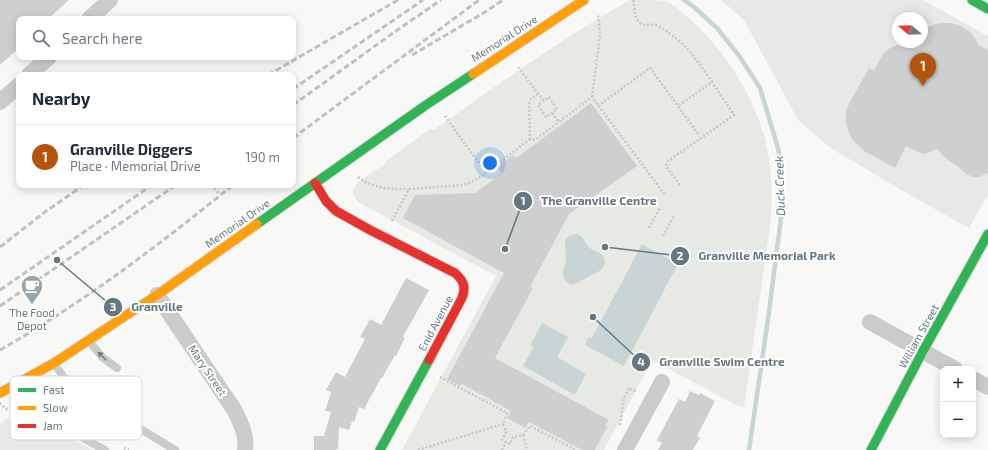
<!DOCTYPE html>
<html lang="en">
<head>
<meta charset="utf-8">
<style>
  :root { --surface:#fff; --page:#f2f2f3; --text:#1f2937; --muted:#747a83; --line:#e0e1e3; --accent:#b45309 }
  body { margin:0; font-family:"Exo 2",sans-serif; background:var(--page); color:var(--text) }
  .controls { position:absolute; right:12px; bottom:12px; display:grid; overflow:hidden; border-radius:8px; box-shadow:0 2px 10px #0003 }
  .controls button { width:36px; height:36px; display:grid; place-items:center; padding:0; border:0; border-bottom:1px solid var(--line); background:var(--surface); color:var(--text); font:20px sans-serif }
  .compass { position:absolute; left:892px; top:12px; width:36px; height:36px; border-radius:50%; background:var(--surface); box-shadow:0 2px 10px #0003; rotate:289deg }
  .you { position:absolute; left:490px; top:163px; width:14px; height:14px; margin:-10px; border:3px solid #fff; border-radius:50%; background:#1a73e8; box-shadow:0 0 0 6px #1a73e833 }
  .badge { display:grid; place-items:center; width:26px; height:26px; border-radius:50%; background:var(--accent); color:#fff; font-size:13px; font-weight:700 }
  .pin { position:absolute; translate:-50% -33px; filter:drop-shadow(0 1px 2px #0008) }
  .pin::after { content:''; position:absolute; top:21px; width:14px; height:12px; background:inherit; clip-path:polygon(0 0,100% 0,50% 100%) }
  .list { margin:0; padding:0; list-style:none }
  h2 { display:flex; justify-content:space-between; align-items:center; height:52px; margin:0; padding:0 16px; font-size:17px }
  h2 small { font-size:13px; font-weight:400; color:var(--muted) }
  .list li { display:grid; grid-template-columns:26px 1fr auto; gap:12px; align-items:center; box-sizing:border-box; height:64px; padding:0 16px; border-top:1px solid var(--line) }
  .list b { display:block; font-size:15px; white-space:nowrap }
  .list p { margin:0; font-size:13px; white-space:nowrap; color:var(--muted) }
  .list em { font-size:13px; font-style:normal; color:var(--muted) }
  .icon { flex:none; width:22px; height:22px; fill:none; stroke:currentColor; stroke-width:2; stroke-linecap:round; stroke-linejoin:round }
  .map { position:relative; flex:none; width:988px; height:450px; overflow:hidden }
  .search { position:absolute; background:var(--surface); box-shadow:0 2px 10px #0003; left:16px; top:16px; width:280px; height:44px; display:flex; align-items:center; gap:10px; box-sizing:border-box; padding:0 14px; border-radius:8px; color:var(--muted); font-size:15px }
  .panel { position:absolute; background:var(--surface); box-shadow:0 2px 10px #0003; left:16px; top:72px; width:280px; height:116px; border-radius:8px }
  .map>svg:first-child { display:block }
  .built { fill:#e7e8e7; fill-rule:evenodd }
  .green { fill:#e7e9e4 }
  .water { fill:#c9d4d5 }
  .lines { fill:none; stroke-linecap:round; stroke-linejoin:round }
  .stream { stroke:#c9d4d5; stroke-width:4.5 }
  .building { fill:#ced0d0 }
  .fast-casing { stroke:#d3d5d5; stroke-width:11 }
  .slow-casing { stroke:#d3d5d5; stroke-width:11 }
  .jam-casing { stroke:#d3d5d5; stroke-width:11 }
  .path { stroke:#c8c9ca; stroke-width:2.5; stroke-dasharray:2 2; stroke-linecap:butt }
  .lane { stroke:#cacccc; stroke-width:8 }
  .street { stroke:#cacccc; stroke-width:16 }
  .fast { stroke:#30b455; stroke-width:9 }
  .slow { stroke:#ff9f0a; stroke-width:9 }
  .jam { stroke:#e5322d; stroke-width:9 }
  .rail { stroke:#c0c2c2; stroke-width:3; stroke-dasharray:6 3; stroke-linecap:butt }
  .path-bridge { stroke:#c8c9ca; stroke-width:2.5; stroke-dasharray:2 2; stroke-linecap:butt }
  .oneway { fill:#6a7c84 }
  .labels { text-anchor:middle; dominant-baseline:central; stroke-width:4; stroke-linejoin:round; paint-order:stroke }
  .street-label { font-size:11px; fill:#657880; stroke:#fff }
  .poi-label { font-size:11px; fill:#657880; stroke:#fff }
  .water-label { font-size:12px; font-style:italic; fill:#5f777b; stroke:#fff }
  .key { fill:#fff; stroke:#d1d6d9; stroke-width:1 }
  .key-label { font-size:11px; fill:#657880 }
  .leader { fill:none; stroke:#657880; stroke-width:1.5 }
  .callout-dot { fill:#657880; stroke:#fff; stroke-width:1.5 }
  .mark-label { font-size:12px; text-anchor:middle; font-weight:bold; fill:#fff }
  .callout-label { font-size:12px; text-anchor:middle; font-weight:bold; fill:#657880; stroke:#fff; stroke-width:4; stroke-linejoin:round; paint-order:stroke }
</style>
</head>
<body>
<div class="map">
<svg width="988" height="450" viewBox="0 0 988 450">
  <rect width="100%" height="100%" fill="#f8f8f7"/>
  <path class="built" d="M721,0H923L988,36V194L969,228L901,190L829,147L798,120L744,20ZM898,18H922V42H898Z
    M21,411L93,450H0V423Z"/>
  <path class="green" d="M630,0C637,0 661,0 666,1C680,8 699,27 710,39C741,75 765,119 770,167C772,185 772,202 771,219L744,407L736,405L652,360L604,450H402L496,276L358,202C355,198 352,194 353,190C355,182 378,169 385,164L386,161L430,129H435C499,84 562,38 630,0Z"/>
  <path class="water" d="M577,234C585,237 584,243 590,248C594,252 602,252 604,258C608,271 595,272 588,277C578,282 569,291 563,276C562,270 566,266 566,260C567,249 559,235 577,234Z
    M642,244L678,264L624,366L585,345L589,337L592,338Z
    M542,323L568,337L557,357L586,374L575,395L523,366L534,347L530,345Z"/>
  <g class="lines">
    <path class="stream" d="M684,0L694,7L717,28L740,57L760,88L778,148L782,177V210L769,312L749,450"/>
  </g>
  <path class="building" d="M0,0H69L48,19H19V48L0,65Z
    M943,23H952L961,26L969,31L975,38L979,45L988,50V173L979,177H974L966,174L960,168L945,158L937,149L925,154L918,152L906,146L895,168L864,151L852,139L848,131L846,121V111L850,102L869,68L874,70L884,52L890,48L897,45L913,47L915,42H922V33L927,28L935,24Z
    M591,103L637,166L569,214L530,287L533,288L495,358L609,420L605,426L607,427L595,450H582L529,422L525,428L507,418L511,411L462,384L460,386L447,379L504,273L403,218L415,195L475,193L502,173L497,167L513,155L516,158Z
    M406,278L429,290L403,337L405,338L396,356L395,355L382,378H381L364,409L359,407L354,422L352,421L349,430L339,427L338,449H336V450H314V436H324L331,412L325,411L331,392L326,390L336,372L345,377L365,339L360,337L370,319L381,325Z
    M690,391L699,395L700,393L715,401L697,436L700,438L693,450H658L662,443L657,440L667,421L679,399L685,402Z"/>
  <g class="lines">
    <g class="fast-casing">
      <path id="fast" d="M972,0L988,9
        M257,224L426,105L473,74
        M380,450L429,360
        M871,450L923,351L988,234"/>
    </g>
    <g class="slow-casing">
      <path id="slow" d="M473,74L584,0
        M0,393L54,363L157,295L257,224"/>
    </g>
    <g class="jam-casing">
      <path id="jam" d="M315,183L326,201L336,211L370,230L455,273C464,281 466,287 462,298L429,360"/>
    </g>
    <path class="path" d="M633,0C635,6 634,16 638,21C642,27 650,24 656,25C661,27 665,30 669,33C688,46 700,64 712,82L678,106
      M518,67L544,101
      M538,94L530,100L529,104L530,139L535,140L559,122
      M549,97L557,109L546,117L538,105Z
      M592,97L600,35L598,14
      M598,106L650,68L699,135
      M552,113L559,122L592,97L665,195
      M445,116L486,173L530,139
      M358,177C374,189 390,189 409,189
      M212,185L218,193
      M680,185L666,166L668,161L734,115L712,82
      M392,221L409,189L463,185L474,181L486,173
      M649,228L660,208
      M663,236L674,216
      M440,377L507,413L503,424L506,432L502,440L510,444L513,437L523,435L530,426L576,450
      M46,389V395L49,396
      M620,425L624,398L629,388L637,392
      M523,435L527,450
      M124,448L129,450
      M418,450L503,424
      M502,450L506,442"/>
    <path class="lane" d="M89,341L102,357L117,368
      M55,365L68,383L72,387L175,450
      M37,413L105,450"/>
    <path class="street" d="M89,19L110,0
      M29,75L49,57
      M0,102L19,85
      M157,295L235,411C241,424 247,435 245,450
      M870,322L955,369
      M973,379L988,387
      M625,450L662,382"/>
    <use href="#fast" class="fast"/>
    <use href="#slow" class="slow"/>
    <use href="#jam" class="jam"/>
    <path class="rail" d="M412,55L485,12L503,0
      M268,75L398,0
      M293,89L423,0
      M293,105L393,33L441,0
      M293,138L479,0
      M0,247L45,212L84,185
      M0,290L152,185
      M0,306L176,185
      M0,350C83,303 159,245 233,185"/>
    <path class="path-bridge" d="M0,403L6,409L36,400L47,406L51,399L60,404"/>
  </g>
  <defs><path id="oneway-solid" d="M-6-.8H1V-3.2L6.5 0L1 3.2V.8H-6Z"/></defs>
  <use class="oneway" href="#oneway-solid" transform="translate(102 356) rotate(-135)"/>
  <defs>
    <g id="cafe-pin" transform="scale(1.15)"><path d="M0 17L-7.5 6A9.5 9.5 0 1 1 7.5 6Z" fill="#98a5aa" stroke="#fff"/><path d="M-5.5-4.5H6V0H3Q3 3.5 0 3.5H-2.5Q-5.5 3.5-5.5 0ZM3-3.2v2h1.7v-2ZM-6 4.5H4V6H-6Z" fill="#fff"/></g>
  </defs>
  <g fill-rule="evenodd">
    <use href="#cafe-pin" x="32" y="286"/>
  </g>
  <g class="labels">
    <g class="street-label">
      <text transform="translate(504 38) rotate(-33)">Memorial Drive</text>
      <text transform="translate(237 223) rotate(-35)">Memorial Drive</text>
      <text transform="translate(435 323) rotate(-62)">Enid Avenue</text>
      <text transform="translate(918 336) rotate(-61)">William Street</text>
      <text transform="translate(208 370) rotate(56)">Mary Street</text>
    </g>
    <g class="poi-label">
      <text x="32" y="312">The Food<tspan x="32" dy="13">Depot</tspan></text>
    </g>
    <g class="water-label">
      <text transform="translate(779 186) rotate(-92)">Duck Creek</text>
    </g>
  </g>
  <rect x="10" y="376" width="132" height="64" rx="6" class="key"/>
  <rect x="18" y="388" width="18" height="4" fill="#30b455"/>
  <rect x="18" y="406" width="18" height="4" fill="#ff9f0a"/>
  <rect x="18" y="424" width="18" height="4" fill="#e5322d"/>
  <g class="key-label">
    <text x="43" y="394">Fast</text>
    <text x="43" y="412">Slow</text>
    <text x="43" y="430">Jam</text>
  </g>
  <path class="leader" d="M505 249L523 201M605 247L680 256M57 260L113 307M593 317L641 362"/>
  <g class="callout-dot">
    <circle cx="505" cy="249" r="4"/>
    <circle cx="605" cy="247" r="4"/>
    <circle cx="57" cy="260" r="4"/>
    <circle cx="593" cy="317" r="4"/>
    <circle cx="523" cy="201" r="10"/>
    <circle cx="680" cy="256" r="10"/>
    <circle cx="113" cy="307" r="10"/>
    <circle cx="641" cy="362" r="10"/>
  </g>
  <g class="mark-label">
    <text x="523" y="205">1</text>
    <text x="680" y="260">2</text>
    <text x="113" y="311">3</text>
    <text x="641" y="366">4</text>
  </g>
  <g class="callout-label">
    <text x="599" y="205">The Granville Centre</text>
    <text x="767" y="260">Granville Memorial Park</text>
    <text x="157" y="311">Granville</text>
    <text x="722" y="366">Granville Swim Centre</text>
  </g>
</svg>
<div class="controls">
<button>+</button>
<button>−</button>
</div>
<svg class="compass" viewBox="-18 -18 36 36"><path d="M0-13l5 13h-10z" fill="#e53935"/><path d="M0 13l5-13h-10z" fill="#747a83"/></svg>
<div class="you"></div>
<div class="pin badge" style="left:923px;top:86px">1</div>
<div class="search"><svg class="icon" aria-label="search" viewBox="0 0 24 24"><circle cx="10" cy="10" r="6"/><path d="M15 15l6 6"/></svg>Search here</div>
<section class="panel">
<h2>Nearby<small></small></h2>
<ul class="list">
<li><span class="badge">1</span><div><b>Granville Diggers</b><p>Place · Memorial Drive</p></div><em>190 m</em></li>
</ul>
</section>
</div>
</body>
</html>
